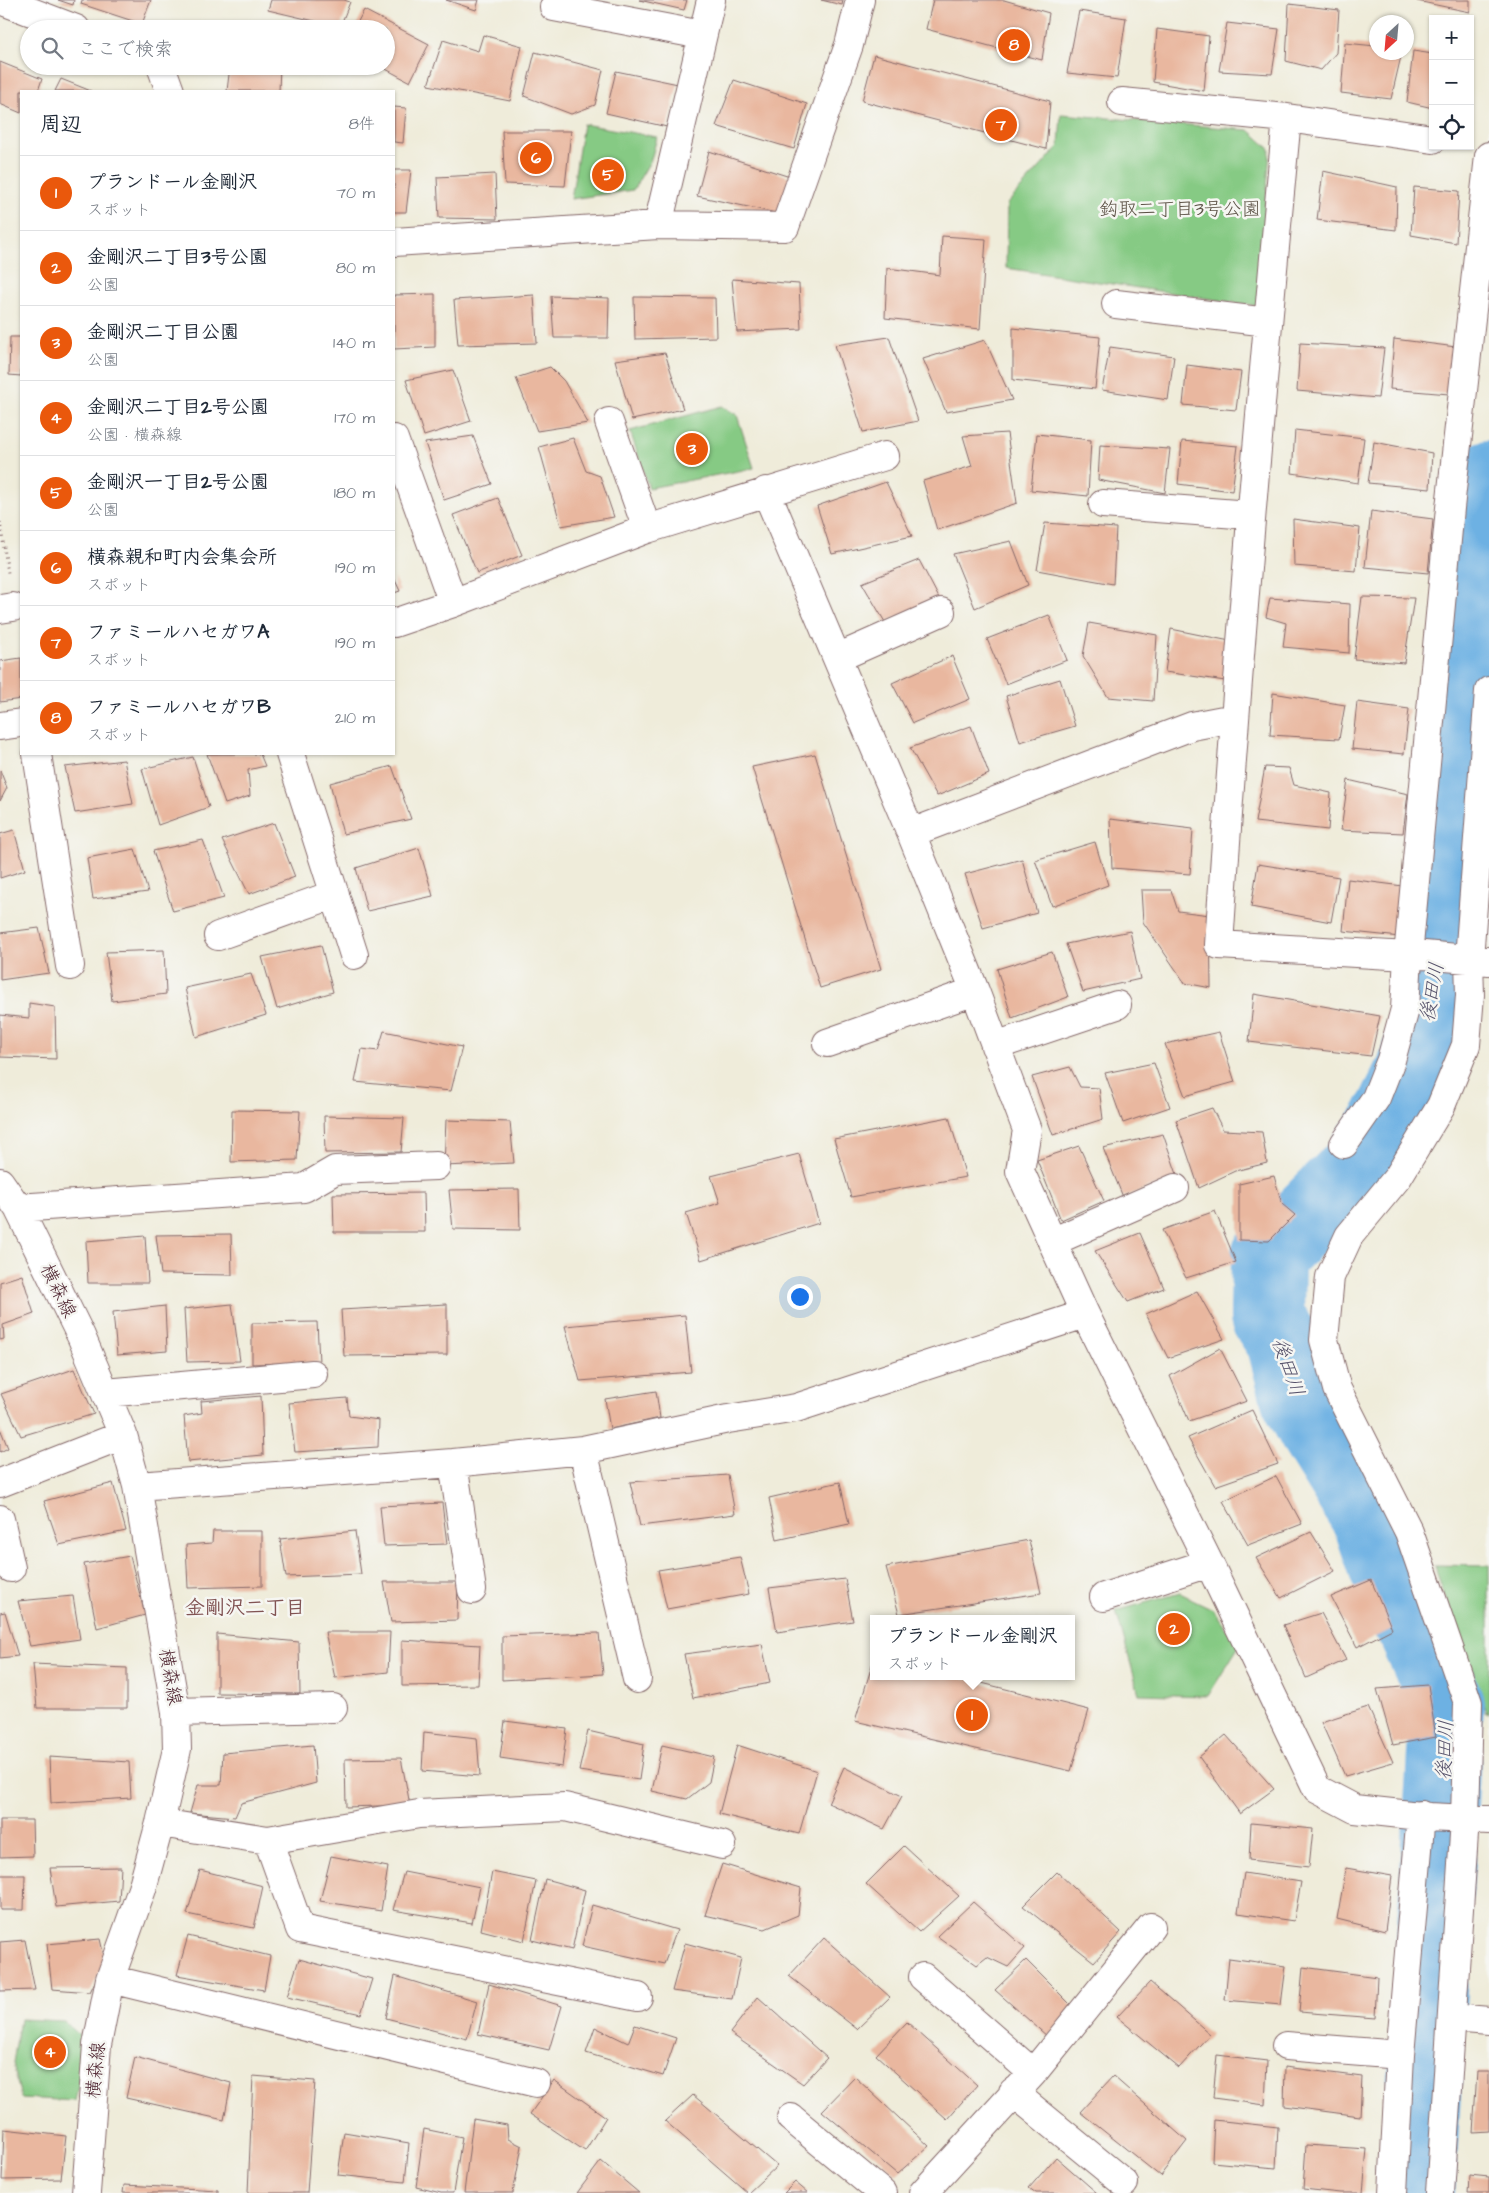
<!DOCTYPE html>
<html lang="ja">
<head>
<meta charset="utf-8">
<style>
  :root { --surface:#fff; --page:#f6f6f7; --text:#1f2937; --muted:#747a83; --line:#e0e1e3; --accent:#ea580c }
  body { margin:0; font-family:"Architects Daughter","Klee One",sans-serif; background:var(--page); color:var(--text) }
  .controls { position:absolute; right:15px; top:15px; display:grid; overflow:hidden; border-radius:0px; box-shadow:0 1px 4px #0004 }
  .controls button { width:45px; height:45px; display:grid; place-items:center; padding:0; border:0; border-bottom:1px solid var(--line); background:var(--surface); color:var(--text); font:25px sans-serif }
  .compass { position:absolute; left:1369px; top:15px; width:45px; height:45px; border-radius:50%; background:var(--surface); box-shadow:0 1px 4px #0004; rotate:206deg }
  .you { position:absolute; left:799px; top:1296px; width:18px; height:18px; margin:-12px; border:4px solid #fff; border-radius:50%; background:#1a73e8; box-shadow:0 0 0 8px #1a73e833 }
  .badge { display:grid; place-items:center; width:32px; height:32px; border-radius:50%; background:var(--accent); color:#fff; font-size:16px; font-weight:700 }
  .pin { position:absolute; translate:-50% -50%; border:2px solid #fff; box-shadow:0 1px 5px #0006 }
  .popup { position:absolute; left:870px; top:1615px; width:205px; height:65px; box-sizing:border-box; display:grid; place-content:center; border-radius:0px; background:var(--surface); filter:drop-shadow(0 1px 4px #0005); font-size:16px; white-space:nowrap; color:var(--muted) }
  .popup b { font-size:19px; color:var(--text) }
  .popup::after { content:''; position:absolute; left:50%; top:100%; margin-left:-10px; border:10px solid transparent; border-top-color:var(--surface) }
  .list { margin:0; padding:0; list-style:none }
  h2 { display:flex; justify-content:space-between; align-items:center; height:65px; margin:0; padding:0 20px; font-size:21px }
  h2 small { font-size:16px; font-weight:400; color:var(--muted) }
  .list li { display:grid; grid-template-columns:32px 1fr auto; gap:15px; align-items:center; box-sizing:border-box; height:75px; padding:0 20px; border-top:1px solid var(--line) }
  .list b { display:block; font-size:19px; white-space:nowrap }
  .list p { margin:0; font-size:16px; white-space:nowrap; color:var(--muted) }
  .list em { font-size:16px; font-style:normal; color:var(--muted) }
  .icon { flex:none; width:28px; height:28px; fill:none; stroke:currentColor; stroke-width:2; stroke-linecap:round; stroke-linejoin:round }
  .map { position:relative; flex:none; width:1489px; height:2193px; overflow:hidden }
  .search { position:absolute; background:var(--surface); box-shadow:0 1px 4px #0004; left:20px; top:20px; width:375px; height:55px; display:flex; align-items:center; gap:12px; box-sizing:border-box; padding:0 18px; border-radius:28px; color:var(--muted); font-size:19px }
  .panel { position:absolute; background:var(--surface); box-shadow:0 1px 4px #0004; left:20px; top:90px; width:375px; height:665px; border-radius:0px }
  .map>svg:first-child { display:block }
  .green { fill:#86ca84; stroke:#687458 }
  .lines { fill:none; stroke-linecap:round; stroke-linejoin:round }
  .river { stroke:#6db1e3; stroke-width:74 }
  .building { fill:#e9b79f }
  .street-casing { stroke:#846768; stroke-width:30 }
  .path { stroke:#846768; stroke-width:3; stroke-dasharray:1 4; stroke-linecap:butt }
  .street { stroke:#fff; stroke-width:28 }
  .labels { text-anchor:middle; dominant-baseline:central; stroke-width:5; stroke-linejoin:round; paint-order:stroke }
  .park-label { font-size:19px; fill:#5c5246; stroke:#f6f6f2 }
  .street-label { font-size:19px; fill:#4a1f2b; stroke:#f6f6f2 }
  .water-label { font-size:20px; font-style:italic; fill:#56526b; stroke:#f6f6f2 }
  .neighbourhood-label { font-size:20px; font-weight:bold; fill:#825454; stroke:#f6f6f2 }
</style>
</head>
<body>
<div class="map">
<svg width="1489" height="2193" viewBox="0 0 1489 2193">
  <rect width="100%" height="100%" fill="#f6f6f2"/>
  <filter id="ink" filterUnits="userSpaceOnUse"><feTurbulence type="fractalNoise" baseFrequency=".02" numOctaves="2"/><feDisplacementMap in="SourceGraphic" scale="10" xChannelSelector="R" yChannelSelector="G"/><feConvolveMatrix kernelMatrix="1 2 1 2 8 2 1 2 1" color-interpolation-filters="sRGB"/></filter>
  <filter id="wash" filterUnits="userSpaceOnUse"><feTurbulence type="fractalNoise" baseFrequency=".0096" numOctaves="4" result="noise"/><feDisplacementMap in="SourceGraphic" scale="20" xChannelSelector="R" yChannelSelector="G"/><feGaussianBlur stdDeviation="1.12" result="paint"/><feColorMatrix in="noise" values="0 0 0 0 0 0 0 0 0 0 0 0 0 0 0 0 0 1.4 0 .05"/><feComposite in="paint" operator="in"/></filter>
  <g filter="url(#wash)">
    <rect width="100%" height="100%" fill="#efecda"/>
    <path class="green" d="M1061,114L1249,130L1270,149L1258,306L1006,268L1007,204L1059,146Z
      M583,124L657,137L651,160L633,190L571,199Z
      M722,406L737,415L754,468L649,488L630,431Z
      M1434,1565L1489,1566V1712H1486Z
      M1180,1593L1213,1609L1239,1646L1208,1696L1139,1694L1116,1611Z
      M20,2019L64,2021L87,2042L75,2101L21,2098L13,2063Z"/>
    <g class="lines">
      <path class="river" d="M1418,2193L1447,1703L1385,1566L1369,1519L1316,1433L1298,1399L1283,1341L1267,1317L1268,1256L1356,1168L1387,1123L1414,1069L1435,999L1446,908L1489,477"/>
    </g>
    <g id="blocks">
      <path class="building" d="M58,0H74L73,5Z
        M82,0H151L142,24L81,4Z
        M271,0H344L350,2L340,27L268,10Z
        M446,0H479L476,10Z
        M639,0H687L684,10Z
        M821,0H843L842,5Z
        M933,0H1004L1049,13L1042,60L926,29Z
        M1417,0H1470V12L1417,1Z
        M1289,4L1339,10L1336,53L1321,70L1286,61Z
        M364,10L429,44L410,82L380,66H386V29H354Z
        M1079,11L1126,18L1117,78L1067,73Z
        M1227,23L1279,29L1272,74L1219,71Z
        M1157,29L1209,36L1204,91L1153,82Z
        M483,35L522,46L510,101L428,85L443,40L478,51Z
        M1345,43L1376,46V52H1402L1391,99L1341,93Z
        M1413,51L1433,54V108L1407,102Z
        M535,52L603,70L595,105L571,114L524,96Z
        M874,55L1050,101L1046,149L862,101Z
        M0,62L42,79L38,91H21V113L0,104Z
        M230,66H280L279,91H227Z
        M616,71L678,84L667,127L606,113Z
        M61,79L91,91H55Z
        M734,80L807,104L794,149L716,126Z
        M394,107L406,108L403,143L394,142Z
        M502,131H571L565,186L505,184Z
        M709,151L790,177L781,214L697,196Z
        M394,170H411L406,212H394Z
        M1323,171L1397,187L1396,230L1317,220Z
        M495,174L497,219L439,218L437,177Z
        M1414,187L1459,191L1456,243L1411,235Z
        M942,236L986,239L980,329L885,318L887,268L940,275Z
        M732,279L799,284L801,329L737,332Z
        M435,294V347L394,349V295Z
        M534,295L537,343L458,345L454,300Z
        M551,296L609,298L608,338H554Z
        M634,297L715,298L716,337L635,339Z
        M1013,328L1100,337L1095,389L1013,380Z
        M10,337H21V376L9,375Z
        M889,337L918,421L863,432L835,345Z
        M1394,339L1456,347L1449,394L1390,389Z
        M985,340L1012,400L946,412L923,359Z
        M1300,343L1384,348L1378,398L1297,391Z
        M1110,347L1174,356L1168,400L1102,390Z
        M665,353L683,409L632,420L615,360Z
        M1187,365L1241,372L1236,410L1183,405Z
        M550,367L564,381L588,423L537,431L516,378Z
        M453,370L471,421L424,436L406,380Z
        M1295,430L1364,438L1358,483L1292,473Z
        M1007,433L1017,503L937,530L923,481L972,466L963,436Z
        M1037,434L1091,440L1088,496L1031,490Z
        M473,436L492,484L444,500L425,443Z
        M573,438L586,471L600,476L614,517L561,526L539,447Z
        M1182,441L1238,446L1232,491L1178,484Z
        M1374,442L1432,453L1430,489L1368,483Z
        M1100,445L1170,449L1165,493L1098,480Z
        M886,482L912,536L832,554L817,506Z
        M498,498L522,555L477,573L453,515Z
        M1371,511L1433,519L1428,573L1365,567Z
        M1293,519L1360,528L1356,571L1294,566Z
        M1045,523L1116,528L1113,584L1037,570Z
        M1011,541L1028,585L975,608L953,554Z
        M919,560L939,598L885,622L862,583Z
        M394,578L400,591L394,593Z
        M1362,597L1414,598L1404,663L1354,659Z
        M1270,598L1350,604L1349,653L1283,647L1286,623L1266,617Z
        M1049,615L1067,660L1006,684L987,639Z
        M1089,623L1157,635L1153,701L1108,697L1083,656Z
        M1171,629L1230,641L1225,681L1165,672Z
        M952,656L970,699L913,723L892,683Z
        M21,658V699L0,702V661Z
        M1060,679L1075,726L1020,742L1006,696Z
        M1273,693L1345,705L1339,739L1270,735Z
        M1357,702L1409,709L1404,754L1352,749Z
        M971,726L989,774L937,796L910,748Z
        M207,754H260L265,766L248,770L250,796L225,804Z
        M815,754L881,969L820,988L752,767Z
        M193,757L209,807L158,825L142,769Z
        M124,760L133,804L75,813L65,767Z
        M392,766L411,819L343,834L330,783Z
        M1265,767L1289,768L1294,785L1331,793L1328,830L1255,822Z
        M0,770L7,788L0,801Z
        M1348,780L1408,794L1403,833L1341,830Z
        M1110,819L1193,829L1190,874L1112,868Z
        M274,823L295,877L249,894L222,840Z
        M14,830L25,870L0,878V834Z
        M203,840L224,898L173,911L153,851Z
        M1095,842L1108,885L1052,906L1035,860Z
        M419,848L433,896L367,911L356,868Z
        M135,849L148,892L93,899L87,858Z
        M1022,859L1037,913L983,928L965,874Z
        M1258,864L1339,877L1331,922L1251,907Z
        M1348,879L1403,886L1400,937L1343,931Z
        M1141,890H1171L1178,911L1210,915L1211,988L1185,983L1143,922Z
        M39,928L49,973L0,980V933Z
        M1130,931L1140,979L1083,992L1066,944Z
        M321,945L333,992L277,1009L262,957Z
        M164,950L166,994L112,1001L106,952Z
        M1052,952L1068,997L1012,1018L997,969Z
        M251,974L266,1015L196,1037L185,988Z
        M1254,994L1380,1016L1371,1056L1249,1042Z
        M29,1003L55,1007L56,1059L0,1057V1015L29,1018Z
        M384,1031L462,1047L451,1091L355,1082L362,1049L378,1051Z
        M1219,1032L1235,1082L1185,1096L1165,1044Z
        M1154,1063L1170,1107L1123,1123L1105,1073Z
        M1070,1067L1080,1087L1099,1088L1103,1119L1053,1135L1032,1077Z
        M1212,1108L1223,1130L1262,1132L1267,1163L1235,1171L1199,1188L1176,1120Z
        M232,1110L300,1111L297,1160L231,1162Z
        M324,1116L404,1118L401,1152L325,1153Z
        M949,1117L966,1177L851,1197L834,1139Z
        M446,1120L510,1122L514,1163L444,1166Z
        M1163,1134L1178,1177L1123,1197L1103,1148Z
        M1079,1146L1104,1201L1061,1220L1037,1160Z
        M799,1154L819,1223L701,1260L686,1213L720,1203L711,1176Z
        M1274,1176L1282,1204L1295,1215L1269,1241L1239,1240V1184Z
        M519,1189L520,1230L453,1229L449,1190Z
        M424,1193L425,1232H334L333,1194Z
        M1215,1211L1236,1262L1186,1278L1162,1230Z
        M1140,1233L1164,1288L1128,1302L1095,1251Z
        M231,1234L232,1275L161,1274L156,1235Z
        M145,1236L148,1283H88L86,1241Z
        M22,1275L34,1314L3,1325L4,1339L0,1340V1282Z
        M1197,1291L1224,1339L1168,1358L1146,1314Z
        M232,1304L240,1361L187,1362L184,1309Z
        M447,1304V1355L344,1356L341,1310Z
        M165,1306L167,1351L117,1355L113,1312Z
        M685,1315L691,1372L580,1381L565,1326Z
        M317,1322L319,1362L252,1364V1323Z
        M1220,1348L1247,1401L1189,1421L1170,1376Z
        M74,1369L94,1414L21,1436L1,1394Z
        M656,1391L660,1418L610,1429L605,1399Z
        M261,1396L263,1455L188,1462L184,1416L202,1413L201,1401Z
        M347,1398L349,1416L379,1420L378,1447L295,1452L289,1403Z
        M1252,1410L1278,1464L1215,1486L1188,1438Z
        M0,1428L8,1448L0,1452Z
        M728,1475L735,1514L640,1526L630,1482Z
        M1276,1476L1302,1524L1248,1545L1223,1501Z
        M840,1482L849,1524L777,1540L769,1498Z
        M113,1483L126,1531L59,1545L44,1501Z
        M442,1503L447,1544L384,1546L380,1506Z
        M213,1531H262V1586L188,1588L186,1545L212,1543Z
        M355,1531L361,1574L286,1577L280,1539Z
        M1311,1532L1335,1571L1281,1598L1256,1558Z
        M1029,1540L1041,1593L899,1614L886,1567Z
        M130,1556L145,1615L97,1628L84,1564Z
        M740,1557L749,1594L667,1609L658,1570Z
        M845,1579L853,1621L777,1632L769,1588Z
        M1371,1580L1392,1629L1357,1647L1331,1597Z
        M384,1582H458L457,1620L391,1622Z
        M73,1596L80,1639L30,1646L18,1601Z
        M5,1612L18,1656L0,1658V1613Z
        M1321,1613L1346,1660L1306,1678L1283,1625Z
        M325,1632H390L388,1672L335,1678Z
        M599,1633L603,1674L502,1680V1636Z
        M217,1634L299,1642L300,1694L217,1693Z
        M402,1640L480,1645L478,1685L402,1686Z
        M762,1644L770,1683L693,1698L684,1654Z
        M873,1662V1676H954L1089,1710L1071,1771L855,1721Z
        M33,1664L127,1668V1708H37Z
        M1428,1685L1436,1737L1393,1745L1377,1689Z
        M1368,1707L1393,1762L1345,1776L1321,1722Z
        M505,1721L567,1729L562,1767L500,1758Z
        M588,1731L644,1744L639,1780L579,1771Z
        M424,1732L477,1738L480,1776L422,1771Z
        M1226,1735L1274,1789L1240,1814L1199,1757Z
        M313,1745L316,1783L241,1803L235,1817L190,1813L198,1785H221L223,1753Z
        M662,1745L714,1757L709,1782L687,1799L652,1791Z
        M737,1745L817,1771L799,1834L719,1814Z
        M49,1757L129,1762L131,1798L51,1803Z
        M401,1758L410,1805L346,1807L345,1759Z
        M844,1767L902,1796L884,1829L828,1803Z
        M0,1820H32L33,1856L0,1857Z
        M1251,1823L1313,1829L1309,1867L1249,1860Z
        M904,1846L959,1896L919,1932L866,1884Z
        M331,1856L388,1867L381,1911L320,1901Z
        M722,1864L801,1888L798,1915L765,1929L705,1915Z
        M121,1867L119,1901L56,1907L50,1868Z
        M1346,1868L1392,1876L1385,1931L1337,1919Z
        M200,1870L263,1886L254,1928L187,1914Z
        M404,1872L480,1887L472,1923L393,1910Z
        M492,1872L536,1881L524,1941L481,1930Z
        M1057,1872L1121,1932L1094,1962L1023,1906Z
        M1244,1873L1301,1882L1294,1921L1238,1913Z
        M0,1875H25L24,1910H0Z
        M545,1879L585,1890L572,1950L532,1940Z
        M973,1902L1025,1948L1008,1967L987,1957L977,1965L937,1936Z
        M592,1905L677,1930L664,1964L582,1946Z
        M188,1936L270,1956L264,1990L177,1975Z
        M824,1938L890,1997L857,2029L789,1976Z
        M100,1939L105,1961L90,1992L52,1989L47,1944Z
        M25,1940L35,1990L0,1991V1942Z
        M685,1943L741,1958L732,1999L672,1991Z
        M1229,1958L1286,1966L1281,2005L1225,2000Z
        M299,1959L372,1979L361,2014L287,1997Z
        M1026,1960L1074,2008L1048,2037L995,1990Z
        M1303,1967L1377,1977L1375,2018L1299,2012Z
        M395,1976L477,2001L467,2039L386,2018Z
        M1150,1982L1210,2034L1179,2068L1117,2017Z
        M489,1984L562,2006L549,2050L478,2034Z
        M758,1997L827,2058L803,2084L730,2033Z
        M907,2022L977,2085L947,2119L876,2055Z
        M635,2025L676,2038L663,2076L586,2053L595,2027L628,2043Z
        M1217,2055L1267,2061L1265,2105L1213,2098Z
        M135,2057L231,2083L224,2120L126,2098Z
        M1285,2067L1362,2077L1360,2116L1284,2106Z
        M1477,2072H1489V2131L1473,2132Z
        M253,2076L315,2081L307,2193H248Z
        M1113,2076L1187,2141L1160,2176L1080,2112Z
        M855,2077L929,2146L897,2174L822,2111Z
        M554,2080L606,2117L585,2151L530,2114Z
        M693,2095L777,2166L748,2193L665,2121Z
        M473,2119L507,2125L508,2139L522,2146L513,2193H464Z
        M1214,2120L1278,2127L1276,2168L1212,2162Z
        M4,2129L66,2136L61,2179L2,2180Z
        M424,2129L462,2137L453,2193H441L416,2187Z
        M344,2132L409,2143L405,2182L338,2175Z
        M1306,2145L1367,2149L1363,2193H1340L1303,2189Z
        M1056,2157L1097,2193H1036L1029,2188Z
        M601,2161L639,2193H577Z
        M1469,2175L1489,2177V2193H1468Z
        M795,2182L808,2193H784Z
        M124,2185L218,2190V2193H123Z"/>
    </g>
  </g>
  <g filter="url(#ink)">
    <use href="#blocks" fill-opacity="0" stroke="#846768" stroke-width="1"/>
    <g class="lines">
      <g class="street-casing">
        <path id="street" d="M0,0L76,29
          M554,7L702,35
          M161,66L170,91
          M1122,102L1287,118L1433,139
          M1287,118C1261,393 1237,669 1219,945L1408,956L1424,955L1489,961
          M658,225L711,0
          M394,242L658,225L785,227L849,45L860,0
          M1116,304L1268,322
          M609,422L647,529
          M394,439L453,603
          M766,491L911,833L975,991L1027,1130L1020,1171L1085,1314L1209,1563L1317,1789L1355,1809L1429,1817L1489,1820
          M1103,504L1250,515
          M0,609L13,607
          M394,623L453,603L647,529L885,456
          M837,658L941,612
          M0,726L21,723
          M37,754L70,966
          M290,754L354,955
          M911,833L1192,726L1234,718
          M218,936L335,894
          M827,1043L975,991
          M995,1046L1117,1005
          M1344,1144L1376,1098L1391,1060L1405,1009L1408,956L1450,508L1489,156
          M0,1182L18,1208L81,1336L123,1435L137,1486L176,1712L177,1749L160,1823L142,1889L110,1979L97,2045L86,2193
          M18,1208L304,1188L335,1170L436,1166
          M1052,1242L1175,1188
          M106,1393L313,1374
          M583,1450L637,1679
          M453,1463L472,1590
          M0,1483L123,1435
          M137,1486L453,1463L583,1450L728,1419L796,1408L1085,1314
          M0,1519L11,1568
          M1104,1597L1209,1563
          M176,1712L333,1708
          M160,1823L268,1840L419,1814L565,1807L722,1845
          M268,1840L300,1929L638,1997
          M923,1977L1033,2073
          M110,1979L536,2083
          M1453,2018L1489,2021
          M1286,2046L1400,2055
          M1013,2092L1124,2183
          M791,2118L882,2193
          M923,2193L1033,2073L1151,1927
          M1393,2193L1400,2055L1421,1815
          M1440,2193L1465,1819L1468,1703L1409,1532L1337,1389L1324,1340L1330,1277L1349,1236L1398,1177L1441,1106L1466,1045L1470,995L1469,959L1489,691"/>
      </g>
      <path class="path" d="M0,522L8,573"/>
      <use href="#street" class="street"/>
    </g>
  </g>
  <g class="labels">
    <g class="park-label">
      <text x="1180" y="209">鈎取二丁目3号公園</text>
    </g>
    <g class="street-label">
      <text transform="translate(58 1291) rotate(64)">横森線</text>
      <text transform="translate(170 1677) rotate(80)">横森線</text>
      <text transform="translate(96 2070) rotate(-84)">横森線</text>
    </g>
    <g class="water-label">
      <text transform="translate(1432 992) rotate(-80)">後田川</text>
      <text transform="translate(1288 1367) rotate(71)">後田川</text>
      <text transform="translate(1445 1750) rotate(-87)">後田川</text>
    </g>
    <g class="neighbourhood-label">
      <text x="245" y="1608">金剛沢二丁目</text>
    </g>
  </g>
</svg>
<div class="controls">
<button>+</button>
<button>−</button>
<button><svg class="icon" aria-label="locate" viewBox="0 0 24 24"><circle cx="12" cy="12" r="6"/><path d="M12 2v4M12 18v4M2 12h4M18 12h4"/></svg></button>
</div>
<svg class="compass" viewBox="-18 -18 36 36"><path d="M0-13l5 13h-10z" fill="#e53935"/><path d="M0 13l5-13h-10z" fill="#747a83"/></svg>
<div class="you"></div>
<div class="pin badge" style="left:972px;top:1715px">1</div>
<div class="popup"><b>プランドール金剛沢</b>スポット</div>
<div class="pin badge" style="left:1174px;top:1629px">2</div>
<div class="pin badge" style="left:692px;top:449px">3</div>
<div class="pin badge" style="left:50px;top:2052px">4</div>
<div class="pin badge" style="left:608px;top:175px">5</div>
<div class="pin badge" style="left:536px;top:158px">6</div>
<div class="pin badge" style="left:1001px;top:125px">7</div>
<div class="pin badge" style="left:1014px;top:45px">8</div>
<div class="search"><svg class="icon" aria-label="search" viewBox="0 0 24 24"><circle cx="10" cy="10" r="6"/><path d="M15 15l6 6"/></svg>ここで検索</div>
<section class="panel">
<h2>周辺<small>8件</small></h2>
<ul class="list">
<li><span class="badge">1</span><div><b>プランドール金剛沢</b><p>スポット</p></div><em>70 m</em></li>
<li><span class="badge">2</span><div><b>金剛沢二丁目3号公園</b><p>公園</p></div><em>80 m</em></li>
<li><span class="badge">3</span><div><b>金剛沢二丁目公園</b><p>公園</p></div><em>140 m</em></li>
<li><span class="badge">4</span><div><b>金剛沢二丁目2号公園</b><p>公園 · 横森線</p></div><em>170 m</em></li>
<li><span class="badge">5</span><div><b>金剛沢一丁目2号公園</b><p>公園</p></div><em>180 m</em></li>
<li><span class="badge">6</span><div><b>横森親和町内会集会所</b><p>スポット</p></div><em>190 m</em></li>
<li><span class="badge">7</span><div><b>ファミールハセガワA</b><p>スポット</p></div><em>190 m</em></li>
<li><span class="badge">8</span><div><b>ファミールハセガワB</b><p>スポット</p></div><em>210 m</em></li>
</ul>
</section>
</div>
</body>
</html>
